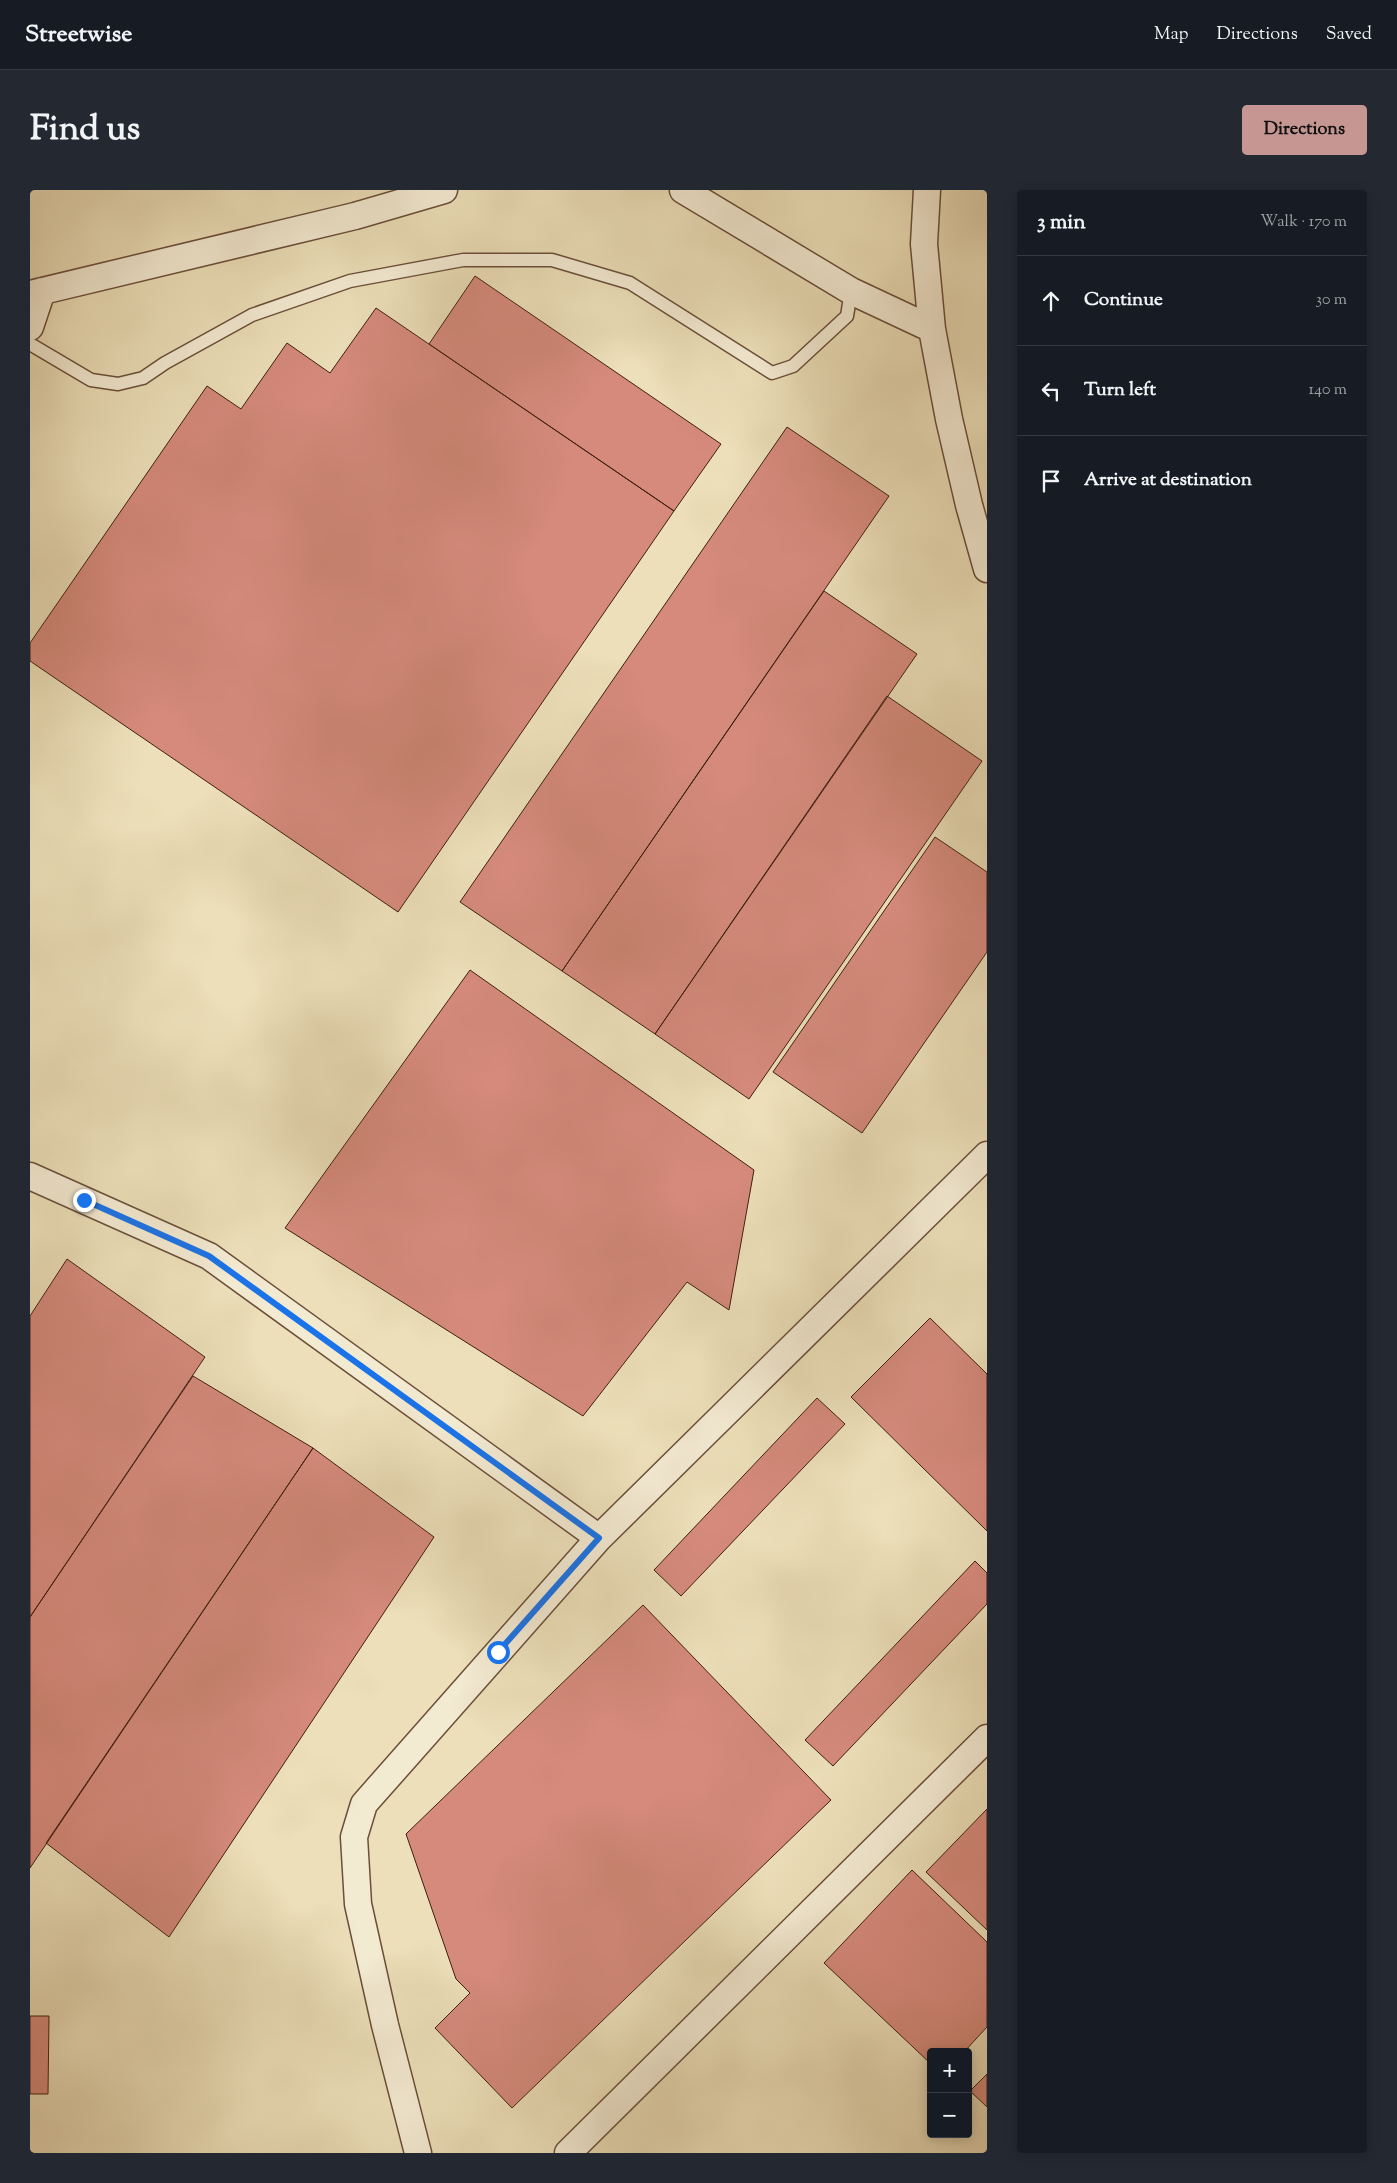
<!DOCTYPE html>
<html lang="en">
<head>
<meta charset="utf-8">
<style>
  :root { --surface:#171b24; --page:#242831; --text:#f1f3f6; --muted:#9ea1a6; --line:#363941; --accent:#c59692 }
  body { margin:0; font-family:"Sorts Mill Goudy",serif; background:var(--page); color:var(--text) }
  .controls { position:absolute; right:15px; bottom:15px; display:grid; overflow:hidden; border-radius:5px; box-shadow:0 2px 12px #0003 }
  .controls button { width:45px; height:45px; display:grid; place-items:center; padding:0; border:0; border-bottom:1px solid var(--line); background:var(--surface); color:var(--text); font:25px sans-serif }
  .stop { position:absolute; width:15px; height:15px; margin:-11px; border:4px solid #1a73e8; border-radius:50%; background:#fff }
  .stop.end { background:#1a73e8; border-color:#fff; box-shadow:0 1px 5px #0008 }
  .list { margin:0; padding:0; list-style:none }
  h2 { display:flex; justify-content:space-between; align-items:center; height:65px; margin:0; padding:0 20px; font-size:21px }
  h2 small { font-size:16px; font-weight:400; color:var(--muted) }
  .list li { display:grid; grid-template-columns:32px 1fr auto; gap:15px; align-items:center; box-sizing:border-box; height:90px; padding:0 20px; border-top:1px solid var(--line) }
  .list b { display:block; font-size:19px; white-space:nowrap }
  .list em { font-size:16px; font-style:normal; color:var(--muted) }
  .icon { flex:none; width:28px; height:28px; fill:none; stroke:currentColor; stroke-width:2; stroke-linecap:round; stroke-linejoin:round }
  .map { position:relative; flex:none; width:957px; height:1963px; overflow:hidden; border-radius:5px }
  header { display:flex; align-items:center; gap:30px; box-sizing:border-box; height:70px; padding:0 25px; background:var(--surface); border-bottom:1px solid var(--line) }
  header strong { font-size:24px }
  nav { display:flex; gap:28px; margin-inline-start:auto; font-size:18px }
  .intro { display:flex; align-items:center; justify-content:space-between; box-sizing:border-box; height:120px; padding:0 30px }
  h1 { margin:0; font-size:35px }
  .button { padding:12px 22px; border-radius:5px; background:var(--accent); color:#111; font-size:18px; font-weight:700 }
  main { display:flex; gap:30px; padding:0 30px }
  aside { flex:1; background:var(--surface); border-radius:5px; box-shadow:0 2px 12px #0003 }
  .map>svg:first-child { display:block }
  .building { fill:#d58a7c; stroke:#401f10 }
  .lines { fill:none; stroke-linecap:round; stroke-linejoin:round }
  .lane-casing { stroke:#6b4f3a; stroke-width:15 }
  .street-casing { stroke:#6b4f3a; stroke-width:29 }
  .lane { stroke:#f3ead2; stroke-width:12 }
  .street { stroke:#f3ead2; stroke-width:26 }
  .route { stroke:#1a73e8; stroke-width:6 }
</style>
</head>
<body>
<header>
<strong>Streetwise</strong>
<nav><a>Map</a><a>Directions</a><a>Saved</a></nav>
</header>
<div class="intro"><h1>Find us</h1><a class="button">Directions</a></div>
<main>
<div class="map">
<svg width="957" height="1963" viewBox="0 0 957 1963">
  <rect width="100%" height="100%" fill="#ecdfb9"/>
  <filter id="stains"><feTurbulence type="fractalNoise" baseFrequency=".004" numOctaves="4"/><feColorMatrix values="0 0 0 0 .2 0 0 0 0 .09 0 0 0 0 .02 0 0 0 .5 -.17"/></filter>
  <radialGradient id="worn" r=".72"><stop offset=".6" stop-color="#630" stop-opacity="0"/><stop offset="1" stop-color="#630" stop-opacity=".3"/></radialGradient>
  <path class="building" d="M445,86L691,254L644,321L399,154Z
    M346,118L644,321L368,722L0,471V453L177,196L211,219L257,153L300,183Z
    M757,237L859,306L532,781L430,712Z
    M794,401L887,464L625,844L532,781Z
    M857,506L952,571L719,909L625,844Z
    M905,647L957,682V762L832,943L743,882Z
    M440,780L724,980L699,1120L657,1092L553,1226L255,1038Z
    M37,1069L175,1167L0,1427V1126Z
    M900,1128L957,1184V1341L821,1207Z
    M163,1186L283,1258L0,1678V1427Z
    M787,1208L815,1234L651,1406L624,1380Z
    M283,1258L404,1347L139,1747L16,1653Z
    M945,1371L957,1383V1414L803,1576L775,1550Z
    M613,1415L801,1610L482,1918L405,1838L440,1803L426,1789L376,1644Z
    M957,1619V1740L896,1682Z
    M882,1680L957,1752V1837L934,1862H901V1874L794,1773Z
    M0,1826H19L18,1904H0Z
    M957,1884V1917L940,1901Z"/>
  <g class="lines">
    <g class="lane-casing">
      <path id="lane" d="M0,154L61,190L88,194L113,188L135,173L222,125L320,91L433,70H522L600,93L742,183L763,176L817,126L821,101"/>
    </g>
    <g class="street-casing">
      <path id="street" d="M653,0L821,101L902,139
        M897,0L894,54L902,139L919,229L939,315L957,379
        M0,104L325,26L414,0
        M0,137L12,101
        M0,986L179,1066L569,1348
        M388,1963L355,1835L328,1714L324,1647L334,1614L569,1348L957,965
        M538,1963L957,1548"/>
    </g>
    <use href="#lane" class="lane"/>
    <use href="#street" class="street"/>
  </g>
  <g class="lines">
    <path class="route" d="M54,1010L179,1066L569,1348L468,1462"/>
  </g>
  <rect width="100%" height="100%" filter="url(#stains)"/>
  <rect width="100%" height="100%" fill="url(#worn)"/>
</svg>
<div class="controls">
<button>+</button>
<button>−</button>
</div>
<div class="stop" style="left:468px;top:1462px"></div>
<div class="stop end" style="left:54px;top:1010px"></div>
</div>
<aside>
<h2>3 min<small>Walk · 170 m</small></h2>
<ul class="list">
<li><svg class="icon" aria-label="ahead" viewBox="0 0 24 24"><path d="M12 20V5M6 11l6-6 6 6"/></svg><div><b>Continue</b></div><em>30 m</em></li>
<li><svg class="icon" aria-label="left" viewBox="0 0 24 24"><path d="M17 20v-9H6M10 6l-5 5 5 5"/></svg><div><b>Turn left</b></div><em>140 m</em></li>
<li><svg class="icon" aria-label="arrive" viewBox="0 0 24 24"><path d="M6 21V4h12l-3 4 3 4H6"/></svg><div><b>Arrive at destination</b></div></li>
</ul>
</aside>
</main>
</body>
</html>
